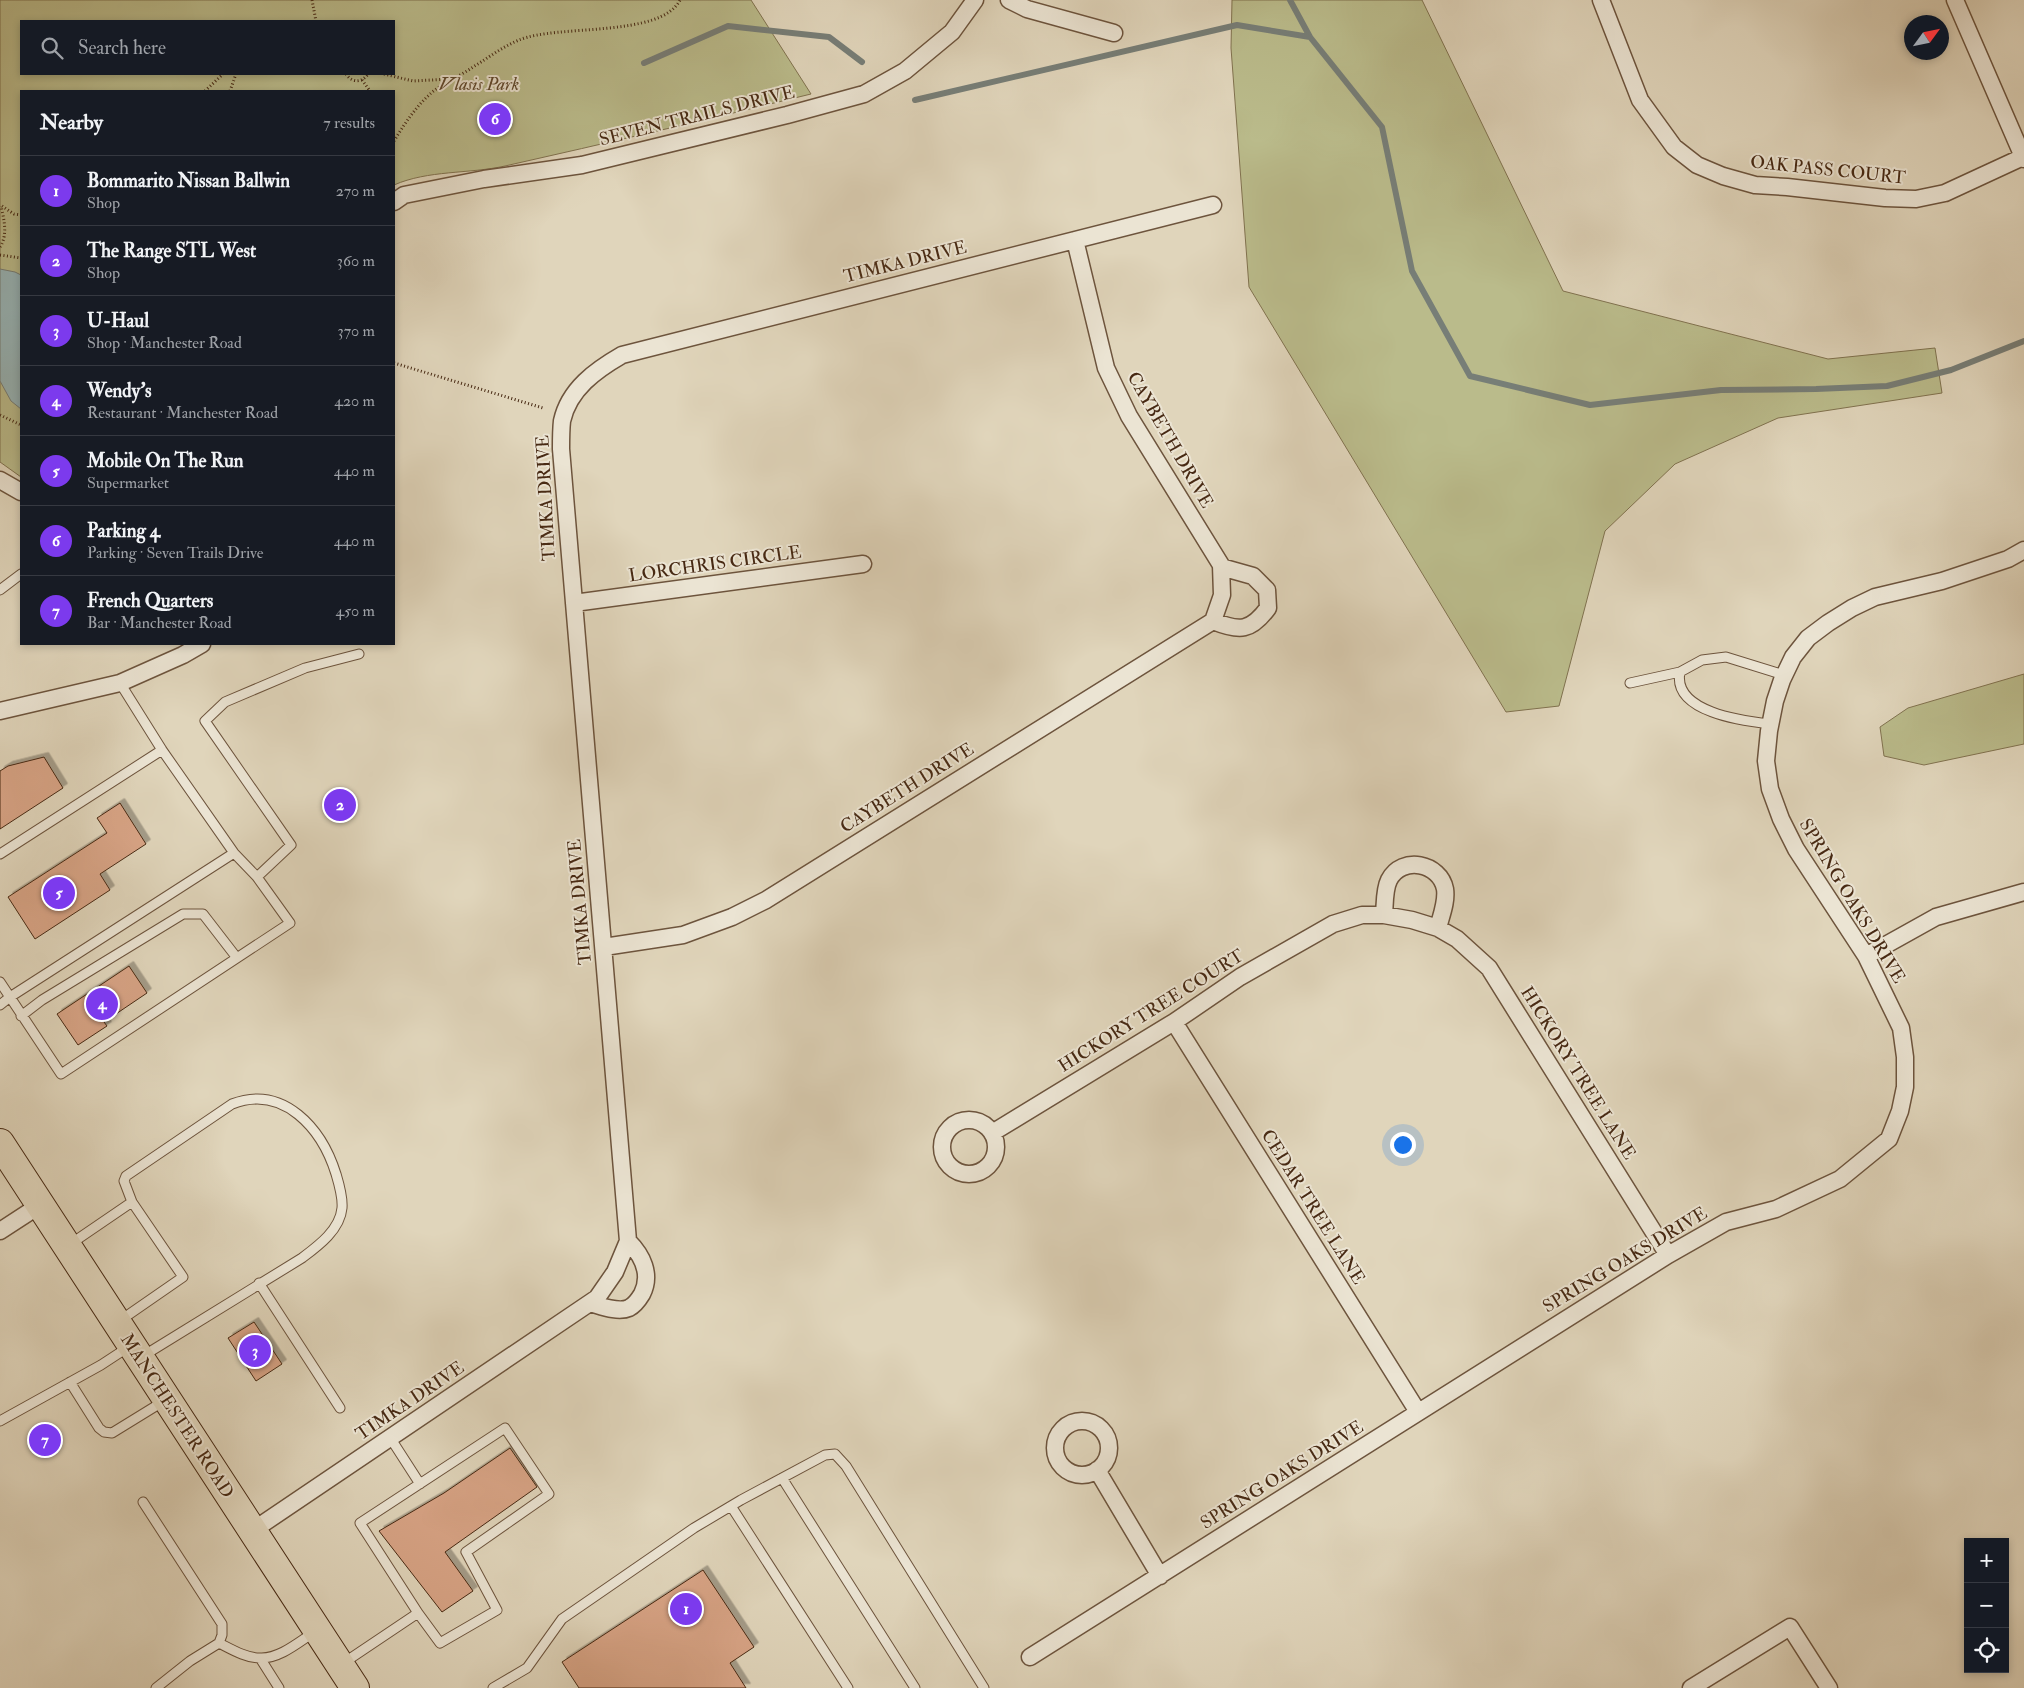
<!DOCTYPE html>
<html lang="en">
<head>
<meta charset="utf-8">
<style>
  :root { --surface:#171b24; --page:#242831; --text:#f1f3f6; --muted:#9ea1a6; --line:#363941; --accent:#7c3aed }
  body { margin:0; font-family:"IM FELL Double Pica",serif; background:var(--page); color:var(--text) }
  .controls { position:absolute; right:15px; bottom:15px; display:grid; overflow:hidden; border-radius:0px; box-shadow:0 2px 8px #0003 }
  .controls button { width:45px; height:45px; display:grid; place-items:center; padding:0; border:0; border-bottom:1px solid var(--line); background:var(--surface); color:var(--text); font:25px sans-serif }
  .compass { position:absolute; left:1904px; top:15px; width:45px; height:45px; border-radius:50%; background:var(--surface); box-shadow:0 2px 8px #0003; rotate:57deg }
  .you { position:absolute; left:1402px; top:1144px; width:18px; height:18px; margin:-12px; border:4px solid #fff; border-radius:50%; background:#1a73e8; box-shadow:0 0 0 8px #1a73e833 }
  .badge { display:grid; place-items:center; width:32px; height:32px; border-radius:50%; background:var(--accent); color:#fff; font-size:16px; font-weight:700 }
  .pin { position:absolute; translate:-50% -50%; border:2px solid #fff; box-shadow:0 1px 5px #0006 }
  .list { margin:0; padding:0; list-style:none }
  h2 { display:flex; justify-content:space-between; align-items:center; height:65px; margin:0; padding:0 20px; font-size:21px }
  h2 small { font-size:16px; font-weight:400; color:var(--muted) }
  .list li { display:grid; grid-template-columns:32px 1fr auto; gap:15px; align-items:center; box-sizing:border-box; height:70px; padding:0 20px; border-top:1px solid var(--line) }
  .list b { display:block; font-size:19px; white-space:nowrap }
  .list p { margin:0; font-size:16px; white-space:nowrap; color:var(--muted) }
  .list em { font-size:16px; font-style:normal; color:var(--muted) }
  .icon { flex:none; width:28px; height:28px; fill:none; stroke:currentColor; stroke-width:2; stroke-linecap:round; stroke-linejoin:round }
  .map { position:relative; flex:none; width:2024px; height:1688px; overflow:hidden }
  .search { position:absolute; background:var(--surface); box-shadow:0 2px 8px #0003; left:20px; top:20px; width:375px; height:55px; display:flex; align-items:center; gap:12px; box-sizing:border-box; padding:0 18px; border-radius:0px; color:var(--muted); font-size:19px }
  .panel { position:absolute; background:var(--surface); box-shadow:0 2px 8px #0003; left:20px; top:90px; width:375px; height:555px; border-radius:0px }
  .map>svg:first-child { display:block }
  .green { fill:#babb8b; stroke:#80724f; fill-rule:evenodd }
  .water { fill:#97b6ba; stroke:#777e77 }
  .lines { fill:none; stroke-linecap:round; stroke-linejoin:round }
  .stream { stroke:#777e77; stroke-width:6 }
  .building { fill:#d8a486; stroke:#472913; filter:url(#shadow) }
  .lane-casing { stroke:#6d543d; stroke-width:11 }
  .street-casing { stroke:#6d543d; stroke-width:19 }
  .highway-casing { stroke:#472913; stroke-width:30 }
  .path { stroke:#472913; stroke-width:3; stroke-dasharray:1 2.5; stroke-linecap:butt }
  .lane { stroke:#ebe4d3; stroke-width:9 }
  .street { stroke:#ebe4d3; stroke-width:16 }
  .highway { stroke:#e0d5bb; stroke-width:28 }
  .labels { text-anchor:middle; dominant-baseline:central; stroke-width:4; stroke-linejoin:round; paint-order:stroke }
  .park-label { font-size:18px; font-style:italic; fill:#5e462b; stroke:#ebe4d3 }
  .street-label { font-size:18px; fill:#472913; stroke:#ebe4d3 }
</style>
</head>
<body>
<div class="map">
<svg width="2024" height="1688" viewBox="0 0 2024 1688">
  <defs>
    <filter id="shadow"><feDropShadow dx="4.5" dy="-4.5" stdDeviation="0" flood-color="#0004"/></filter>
  </defs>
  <rect width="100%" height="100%" fill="#e0d5bb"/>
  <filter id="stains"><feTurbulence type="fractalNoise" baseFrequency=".004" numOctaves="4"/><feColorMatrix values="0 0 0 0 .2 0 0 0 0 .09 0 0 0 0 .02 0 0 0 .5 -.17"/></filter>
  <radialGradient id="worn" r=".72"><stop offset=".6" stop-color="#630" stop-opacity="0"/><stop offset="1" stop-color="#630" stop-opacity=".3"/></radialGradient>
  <path class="green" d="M0,0H751L811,94C710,119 607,143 505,166C469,174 428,170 394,185V91H21V477L0,462ZM21,21H394V74H21Z
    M1232,0H1422L1563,291L1828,359L1935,348L1942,393L1778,418L1675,464L1605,531L1559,706L1506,712L1249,287L1231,48Z
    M2024,674V744L1924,765L1884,756L1880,727L1908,708Z"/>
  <path class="water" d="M0,269L15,272L21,275V409L11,401L0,381Z"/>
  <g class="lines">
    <path class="stream" d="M1290,0L1310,37
      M644,63L728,26L829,37L862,62
      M915,100L1237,25L1310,37L1382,127L1412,271L1470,376L1590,405L1721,390L1816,389L1887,386L1951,370L2024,341"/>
  </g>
  <path class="building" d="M44,757L63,788L0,829V771L8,766Z
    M120,803L146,844L100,874L110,890L35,939L8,897L107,833L97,818Z
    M129,966L147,993L104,1022L107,1026L78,1045L57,1014Z
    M254,1322L282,1364L256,1381L228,1338Z
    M510,1448L537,1487L445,1552L473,1591L442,1612L379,1531L444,1493Z
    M703,1570L754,1647L730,1663L746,1688H579L562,1662Z"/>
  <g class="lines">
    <g class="lane-casing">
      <path id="lane" d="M0,590L21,574
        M1680,672C1672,712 1743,721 1770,724
        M1630,683L1680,672L1702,660L1726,657L1784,675
        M0,854L162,750
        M257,877L291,845L205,721L225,702L305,668L359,654
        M0,982L61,1074L290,923L257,877L234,853L162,750L120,683
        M0,1005L10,997L234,853
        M21,1016L42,1000L183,914H203L237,958
        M69,1245L132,1202L124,1181L126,1176L232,1104C284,1084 322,1129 336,1174C339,1184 343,1197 342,1208C340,1230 318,1246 302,1258L143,1356
        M259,1283L340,1408
        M118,1322L183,1277L132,1202
        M70,1382L99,1428L104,1432L112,1433L164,1401
        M0,1421L101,1365L130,1346
        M391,1439L420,1484
        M782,1478L915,1688
        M143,1502L222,1624V1635L219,1643L190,1661L156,1688
        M731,1506L848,1688
        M219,1643C231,1649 246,1658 260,1658C280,1659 300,1641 316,1631
        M260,1658L279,1688
        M342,1664L418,1613L360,1523L505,1428L549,1494L466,1552L497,1610L440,1643L418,1613
        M493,1688L527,1668L562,1619L694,1528L741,1500L825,1455L835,1454L846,1466L984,1688"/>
    </g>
    <g class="street-casing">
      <path id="street" d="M1009,0L1027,9L1114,33
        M1601,0L1640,100L1674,147L1697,165L1723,176L1755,185L1787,187L1885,198L1916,199L1945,193L2023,157
        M1955,0L2024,159
        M394,202L404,195L484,179L582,165L787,115L864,94L905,71L952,32L975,0
        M0,480L21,492
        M574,603L863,564
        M1213,621C1240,632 1251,631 1268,608L1267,590L1253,576L1221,567
        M0,711L120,683L183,655L202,644
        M1384,915C1385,905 1384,890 1389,880C1402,855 1440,863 1445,889C1447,902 1441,916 1438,928
        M604,947L683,935L732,917L766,900L1213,621L1222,595L1221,565L1129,416L1106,368L1075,240
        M1866,956L1936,917L2024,892
        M1174,1022L1418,1412
        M942 1147a27 27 0 1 1 54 0a27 27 0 1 1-54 0Z
        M992,1133L1174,1022L1240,977L1333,924L1362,915H1384L1412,920L1438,928L1457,939L1489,968L1668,1255
        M0,1231L40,1205
        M590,1303C601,1306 618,1313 629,1308C635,1305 639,1299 642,1294C652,1274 642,1255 628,1241
        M1055 1448a27 27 0 1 1 54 0a27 27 0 1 1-54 0Z
        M1097,1470L1160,1576
        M252,1531L597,1298L615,1272L628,1241L561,449C561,440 561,430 562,421C569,389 596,370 622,355L1213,205
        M1030,1657L1668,1255L1726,1222L1776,1209L1840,1179L1889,1139L1900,1111L1905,1087V1057L1901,1028L1866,956L1796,849L1781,819L1770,789L1766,761L1769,731L1775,701L1782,680L1793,657L1808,638L1828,623L1852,608L1875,597L1942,581L2008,559L2024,550
        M1691,1688L1790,1627L1829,1688"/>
    </g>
    <g class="highway-casing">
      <path id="highway" d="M0,1143L355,1688"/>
    </g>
    <path class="path" d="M312,0L316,21
      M346,74C352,83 362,83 368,74
      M384,74L413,81L450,79
      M362,80L370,91
      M205,91L223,74
      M230,91L236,74
      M394,141C403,126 415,108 428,96C441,83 459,77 473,67C488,58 502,47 519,40C557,24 661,38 680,0
      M2,206L14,214L21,215
      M0,247C8,235 4,219 1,206
      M0,255L21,258
      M394,363L543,408
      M0,415L21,425"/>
    <use href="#lane" class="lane"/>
    <use href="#street" class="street"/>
    <use href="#highway" class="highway"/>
  </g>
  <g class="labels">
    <g class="park-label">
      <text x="479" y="84">Vlasis Park</text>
    </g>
    <g class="street-label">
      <text transform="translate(697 116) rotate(-14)">SEVEN TRAILS DRIVE</text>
      <text transform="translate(1828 170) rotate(6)">OAK PASS COURT</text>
      <text transform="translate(905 262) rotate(-14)">TIMKA DRIVE</text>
      <text transform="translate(1170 440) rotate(60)">CAYBETH DRIVE</text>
      <text transform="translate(546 498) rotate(-93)">TIMKA DRIVE</text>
      <text transform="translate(715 564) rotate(-8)">LORCHRIS CIRCLE</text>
      <text transform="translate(907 788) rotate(-32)">CAYBETH DRIVE</text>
      <text transform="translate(1852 901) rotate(59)">SPRING OAKS DRIVE</text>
      <text transform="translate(580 902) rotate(-95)">TIMKA DRIVE</text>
      <text transform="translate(1151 1011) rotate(-32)">HICKORY TREE COURT</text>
      <text transform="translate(1578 1073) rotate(58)">HICKORY TREE LANE</text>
      <text transform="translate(1313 1207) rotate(58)">CEDAR TREE LANE</text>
      <text transform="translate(1625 1260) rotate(-31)">SPRING OAKS DRIVE</text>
      <text transform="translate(410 1401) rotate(-34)">TIMKA DRIVE</text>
      <text transform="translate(177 1416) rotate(57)">MANCHESTER ROAD</text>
      <text transform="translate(1282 1475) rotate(-32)">SPRING OAKS DRIVE</text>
    </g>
  </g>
  <rect width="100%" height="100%" filter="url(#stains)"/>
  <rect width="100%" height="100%" fill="url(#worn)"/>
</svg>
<div class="controls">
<button>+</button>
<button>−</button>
<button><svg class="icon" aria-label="locate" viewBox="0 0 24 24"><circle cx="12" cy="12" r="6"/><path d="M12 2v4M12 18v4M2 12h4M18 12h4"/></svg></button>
</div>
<svg class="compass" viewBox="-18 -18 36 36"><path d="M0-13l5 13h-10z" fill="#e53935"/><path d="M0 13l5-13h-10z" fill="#9ea1a6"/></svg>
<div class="you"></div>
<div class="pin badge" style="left:686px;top:1609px">1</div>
<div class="pin badge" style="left:340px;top:805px">2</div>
<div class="pin badge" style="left:255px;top:1351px">3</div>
<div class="pin badge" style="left:102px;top:1004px">4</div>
<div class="pin badge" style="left:59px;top:893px">5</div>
<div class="pin badge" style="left:495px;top:119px">6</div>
<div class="pin badge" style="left:45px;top:1440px">7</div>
<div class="search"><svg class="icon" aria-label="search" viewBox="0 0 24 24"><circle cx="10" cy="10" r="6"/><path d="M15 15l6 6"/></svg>Search here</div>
<section class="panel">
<h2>Nearby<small>7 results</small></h2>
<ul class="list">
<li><span class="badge">1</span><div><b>Bommarito Nissan Ballwin</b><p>Shop</p></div><em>270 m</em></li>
<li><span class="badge">2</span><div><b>The Range STL West</b><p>Shop</p></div><em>360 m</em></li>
<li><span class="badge">3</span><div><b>U-Haul</b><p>Shop · Manchester Road</p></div><em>370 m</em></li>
<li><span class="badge">4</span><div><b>Wendy's</b><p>Restaurant · Manchester Road</p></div><em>420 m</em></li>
<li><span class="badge">5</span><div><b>Mobile On The Run</b><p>Supermarket</p></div><em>440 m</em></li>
<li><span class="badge">6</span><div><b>Parking 4</b><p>Parking · Seven Trails Drive</p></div><em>440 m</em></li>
<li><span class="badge">7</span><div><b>French Quarters</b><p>Bar · Manchester Road</p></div><em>450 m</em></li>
</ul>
</section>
</div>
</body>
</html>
